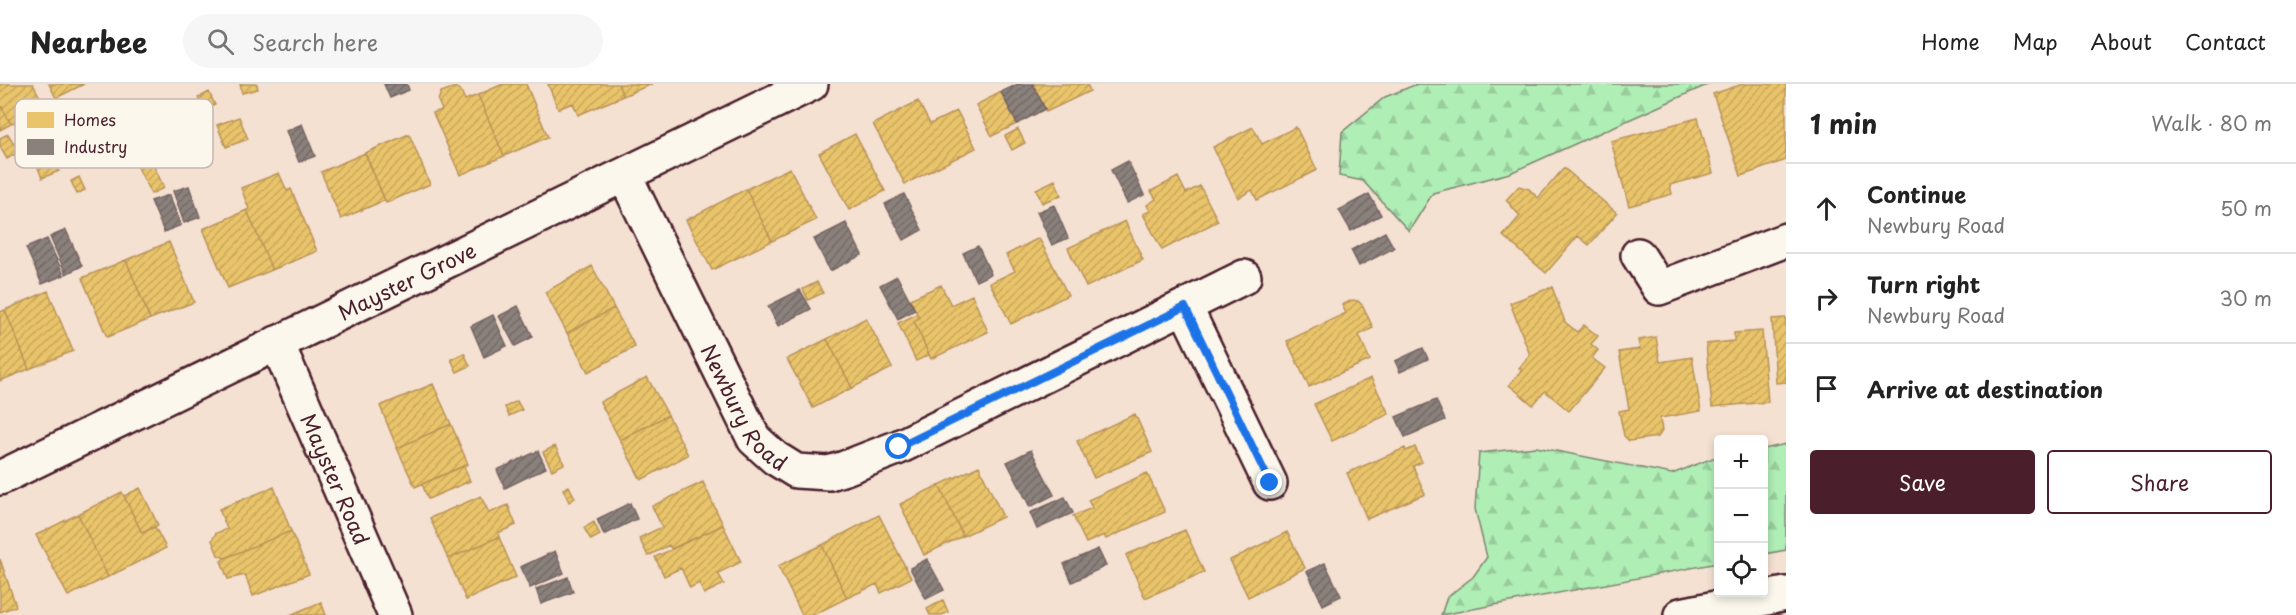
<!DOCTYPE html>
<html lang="en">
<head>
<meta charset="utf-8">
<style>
  :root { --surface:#fff; --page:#f6f6f6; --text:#222; --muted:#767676; --line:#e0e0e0; --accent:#4a1f2b }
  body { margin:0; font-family:"Playpen Sans",sans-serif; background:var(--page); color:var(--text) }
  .controls { position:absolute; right:18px; bottom:18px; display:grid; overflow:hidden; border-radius:6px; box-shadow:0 3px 9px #0003 }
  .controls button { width:54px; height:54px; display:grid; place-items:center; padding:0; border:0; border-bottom:2px solid var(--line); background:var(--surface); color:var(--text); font:30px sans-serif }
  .stop { position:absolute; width:18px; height:18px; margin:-14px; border:4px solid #1a73e8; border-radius:50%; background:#fff }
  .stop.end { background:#1a73e8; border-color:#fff; box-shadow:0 2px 6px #0008 }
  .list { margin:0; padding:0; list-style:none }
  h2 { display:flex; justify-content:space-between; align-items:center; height:78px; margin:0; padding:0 24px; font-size:26px }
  h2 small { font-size:20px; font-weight:400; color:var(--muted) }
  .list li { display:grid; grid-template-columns:39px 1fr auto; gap:18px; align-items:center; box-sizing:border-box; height:90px; padding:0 24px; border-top:2px solid var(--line) }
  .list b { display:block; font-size:22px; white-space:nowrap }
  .list p { margin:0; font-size:20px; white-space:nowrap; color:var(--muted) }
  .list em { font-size:20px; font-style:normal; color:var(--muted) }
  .actions { display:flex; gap:12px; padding:18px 24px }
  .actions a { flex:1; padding:14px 0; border:2px solid var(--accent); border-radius:6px; text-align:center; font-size:21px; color:var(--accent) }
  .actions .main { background:var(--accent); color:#fff }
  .icon { flex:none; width:33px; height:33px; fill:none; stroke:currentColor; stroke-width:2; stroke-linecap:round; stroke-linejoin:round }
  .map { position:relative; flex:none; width:1786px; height:531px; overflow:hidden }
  header { display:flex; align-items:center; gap:36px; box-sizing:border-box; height:84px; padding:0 30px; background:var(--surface); border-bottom:2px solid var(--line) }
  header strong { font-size:28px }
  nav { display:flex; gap:33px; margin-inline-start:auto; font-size:21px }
  .search { width:420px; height:54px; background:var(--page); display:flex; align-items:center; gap:15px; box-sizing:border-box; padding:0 21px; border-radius:33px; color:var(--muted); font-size:22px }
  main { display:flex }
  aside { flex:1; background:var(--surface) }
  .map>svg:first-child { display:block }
  .forest { fill:url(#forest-firs); stroke:#7c8670; stroke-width:1.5 }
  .homes { fill:url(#homes-hatch); stroke:#b99257; stroke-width:1.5 }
  .industry { fill:url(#industry-hatch); stroke:#776464; stroke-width:1.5 }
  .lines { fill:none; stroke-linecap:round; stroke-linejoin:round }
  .street-casing { stroke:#4a1f2b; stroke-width:38 }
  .secondary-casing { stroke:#4a1f2b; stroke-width:38 }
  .street { stroke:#fbf7ec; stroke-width:33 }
  .secondary { stroke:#fbf7ec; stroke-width:33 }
  .route { stroke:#1a73e8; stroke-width:8 }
  .labels { text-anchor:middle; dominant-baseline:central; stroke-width:6; stroke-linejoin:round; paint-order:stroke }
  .street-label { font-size:21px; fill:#4a1f2b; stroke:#fbf7ec }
  .key { fill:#fbf7ec; stroke:#c6b6b2; stroke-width:1.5 }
  .key-label { font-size:16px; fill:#4a1f2b }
</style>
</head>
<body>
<header>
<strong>Nearbee</strong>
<div class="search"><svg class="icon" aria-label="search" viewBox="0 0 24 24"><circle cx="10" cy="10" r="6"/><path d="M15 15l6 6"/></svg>Search here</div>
<nav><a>Home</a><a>Map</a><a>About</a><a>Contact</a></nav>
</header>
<main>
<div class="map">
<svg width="1786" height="531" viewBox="0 0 1786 531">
  <defs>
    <pattern id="forest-firs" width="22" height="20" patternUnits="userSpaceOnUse" patternTransform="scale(1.5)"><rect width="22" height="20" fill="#afeeb5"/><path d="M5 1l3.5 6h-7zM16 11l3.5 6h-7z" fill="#98cc9c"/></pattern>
    <pattern id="homes-hatch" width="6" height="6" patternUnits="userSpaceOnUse" patternTransform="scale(1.5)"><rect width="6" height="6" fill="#e9c46a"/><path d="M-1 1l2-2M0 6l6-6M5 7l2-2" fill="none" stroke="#c9a85c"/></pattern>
    <pattern id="industry-hatch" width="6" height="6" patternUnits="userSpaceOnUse" patternTransform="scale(1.5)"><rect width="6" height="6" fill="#8a817c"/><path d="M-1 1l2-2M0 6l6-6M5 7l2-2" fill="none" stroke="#736966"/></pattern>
  </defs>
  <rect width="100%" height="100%" fill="#f4e1d2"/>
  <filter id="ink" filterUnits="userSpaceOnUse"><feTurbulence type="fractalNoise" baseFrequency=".0167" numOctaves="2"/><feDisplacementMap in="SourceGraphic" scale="12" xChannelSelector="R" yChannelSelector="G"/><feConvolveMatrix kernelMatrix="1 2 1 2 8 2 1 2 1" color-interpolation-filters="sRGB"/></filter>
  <g filter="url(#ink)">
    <path class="forest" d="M1417,0H1709L1510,89L1433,109L1409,147L1363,97L1339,92L1342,48L1385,13Z
      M1786,360V466L1764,470V365Z
      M1536,363L1672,390L1718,372V479L1441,531L1447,513L1473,493L1487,473L1475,425L1479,369Z"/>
    <path class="homes" d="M0,0H33L45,23L11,40L0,20Z
      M49,0H84L56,14Z
      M240,0H257L258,5L242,9Z
      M503,0H526L548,53L504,72L478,11Z
      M548,0H618L623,12L578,31L573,19L558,25Z
      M618,0H652L623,12Z
      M1033,0H1087L1090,7L1046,28Z
      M1743,0H1786V76L1741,92L1713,10Z
      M455,3L461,7L465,16L478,11L504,72L460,91L433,29L442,26L438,17L441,8Z
      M209,8L215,21L204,27L198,14Z
      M1001,8L1017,40L992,52L976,21Z
      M918,17L930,40L957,27L976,64L905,100L873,40Z
      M0,20L11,40L0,46Z
      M239,33L248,55L226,63L217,41Z
      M1698,34L1713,89L1670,101L1672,110L1629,122L1611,57Z
      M1253,43L1262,60L1296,43L1317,86L1257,116L1252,106L1238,114L1213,63Z
      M1018,45L1025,59L1012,66L1005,52Z
      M8,50L19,68L7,75L0,63V54Z
      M409,50L430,100L386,119L365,69Z
      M855,50L885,107L849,126L819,69Z
      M365,69L385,116L341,135L321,88Z
      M149,71L164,104L151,110L135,77Z
      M54,74L59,87L42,94L37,81Z
      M790,84L816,136L772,157L746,105Z
      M1564,84L1617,129L1589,161L1578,152L1546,189L1503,152L1520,132L1506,116L1519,102L1529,105L1538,114Z
      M279,89L287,107L291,105L317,167L272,186L247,126L249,125L241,104Z
      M79,93L85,106L77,110L71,97Z
      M1178,93L1186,109L1200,102L1218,137L1162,166L1143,130L1150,127L1147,121L1156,115L1151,107Z
      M1055,96L1061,111L1042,119L1036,105Z
      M746,105L772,157L712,186L686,136Z
      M247,126L272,186L228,204L203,145Z
      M1125,137L1143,176L1086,203L1068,164Z
      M1039,154L1068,211L1011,240L990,199L1015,187L1006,171Z
      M169,158L194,218L150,235L126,176Z
      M126,176L150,235L107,253L82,194Z
      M592,182L614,224L567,249L545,208Z
      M817,198L823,209L808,216L803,205Z
      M941,201L951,221L972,211L988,248L931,275L914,237L919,234L910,215Z
      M1552,203L1565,238L1577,248L1584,241L1598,252L1591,260L1598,266L1592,274L1605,284L1569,327L1545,307L1533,321L1509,301L1522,286L1519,284L1530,271L1510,219Z
      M48,207L73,267L29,285L5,226Z
      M1352,216L1358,217L1363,222L1373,244L1359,251L1370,276L1309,303L1287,257L1346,229L1342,221Z
      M614,224L635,263L588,288L567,249Z
      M5,226L29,285L0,297V228Z
      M917,230L919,234L914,237L929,271L916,277L898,239Z
      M866,234L892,284L852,304L827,255Z
      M1786,234V298L1776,299L1772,235Z
      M1762,247L1768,318L1712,323L1706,260L1734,257V249Z
      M1656,253L1660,278L1692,273L1701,327L1660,334L1662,347L1658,353L1629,357L1624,352L1619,327L1629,325L1619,268L1640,265L1638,256Z
      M827,255L852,304L813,324L787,275Z
      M464,269L470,282L457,288L451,275Z
      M647,293L668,331L620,356L600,318Z
      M1371,294L1389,330L1332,357L1314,320Z
      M433,300L451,340L397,364L380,322Z
      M517,317L522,326L509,332L505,323Z
      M1135,330L1152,368L1094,394L1077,357Z
      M668,331L688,371L641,396L620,356Z
      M451,340L468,380L415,403L397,364Z
      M555,362L564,380L552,386L543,368Z
      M1415,363L1422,378L1413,382L1425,410L1367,435L1347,389L1405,364L1406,367Z
      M464,382L470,397L428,415L422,400Z
      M979,382L1003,433L963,452L939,401Z
      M1147,389L1165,428L1106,455L1104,451L1086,459L1073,432L1092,424L1088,416Z
      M703,398L723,441L671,465L669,461L648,472L639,454L662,443L652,422Z
      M939,401L963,452L924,471L900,420Z
      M569,402L575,414L569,418L563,405Z
      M274,403L291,447L225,474L218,471L212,456L216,449L227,445L219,425Z
      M140,404L158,441L142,449L124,412Z
      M122,408L142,449L155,443L166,464L108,493L78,430Z
      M481,412L489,429L508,421L516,441L498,449L499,453L448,475L430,434Z
      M78,430L108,493L68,512L36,451Z
      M879,431L911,494L881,509L877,500L847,514L822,461Z
      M594,438L600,451L591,456L584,444Z
      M723,441L741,478L718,489L724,500L704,510L699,499L690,504L681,484L664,492L655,473Z
      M1185,446L1204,488L1145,514L1126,471Z
      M291,447L309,490L253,512L245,491L228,495L221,477L225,474Z
      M1287,448L1305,484L1248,513L1230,476Z
      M499,453L516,493L466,516L448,475Z
      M822,461L847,514L813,531H802L778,482Z
      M0,475L16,522L0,528Z
      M943,516L948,528L942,531H930L927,525Z
      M321,518L326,531H290Z"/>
    <path class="industry" d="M384,0H407L409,6L390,14Z
      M1018,0H1033L1045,25L1017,40L1001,8Z
      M302,40L315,72L299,78L286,47Z
      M1128,77L1144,111L1127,119L1111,86Z
      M189,102L200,133L184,139L173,107Z
      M904,110L922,146L904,156L885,120Z
      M1369,110L1381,131L1351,147L1339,126Z
      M169,111L181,141L164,148L151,117Z
      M1054,121L1068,154L1052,161L1037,128Z
      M846,139L862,171L830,187L814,155Z
      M66,146L82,182L66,190L50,153Z
      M1385,148L1394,164L1359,182L1351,166Z
      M47,155L64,191L42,200L26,164Z
      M978,162L991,190L976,197L963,169Z
      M897,192L915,226L898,235L880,201Z
      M800,206L811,225L778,242L768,222Z
      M518,222L533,253L515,262L499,232Z
      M493,231L507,262L484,273L471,242Z
      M1423,264L1428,275L1400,288L1395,277Z
      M1436,316L1445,336L1405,353L1396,333Z
      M1031,366L1054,411L1030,423L1007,378Z
      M538,367L546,384L505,404L497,386Z
      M1065,413L1073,429L1037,445L1030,429Z
      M630,419L637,435L604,451L597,435Z
      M1098,465L1106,482L1072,498L1064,480Z
      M555,467L564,489L530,504L520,483Z
      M927,475L944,506L926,515L910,484Z
      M1325,479L1341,512L1323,521L1307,487Z
      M568,493L573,508L541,520L536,505Z"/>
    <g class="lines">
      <g class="street-casing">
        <g id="street">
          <path id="s1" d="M625,92L754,355L775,374L796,387L829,389L845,384L899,363L1244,193"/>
          <path d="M1638,171L1659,204L1786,156"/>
          <path d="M1185,223L1270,399"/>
          <path id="s2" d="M277,259L395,531"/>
          <path id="s3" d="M0,394L811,0"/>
        </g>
      </g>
      <g class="secondary-casing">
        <path id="secondary" d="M1681,531L1786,510"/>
      </g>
      <use href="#street" class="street"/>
      <use href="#secondary" class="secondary"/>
    </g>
  </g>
  <g class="lines" filter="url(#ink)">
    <path class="route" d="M899,363L1185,223L1270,399"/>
  </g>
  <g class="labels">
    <g class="street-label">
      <text stroke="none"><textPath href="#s3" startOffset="452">Mayster Grove</textPath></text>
      <text stroke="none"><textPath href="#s1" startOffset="261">Newbury Road</textPath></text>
      <text stroke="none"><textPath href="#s2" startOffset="148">Mayster Road</textPath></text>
    </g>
  </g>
  <rect x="15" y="15" width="198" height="69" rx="9" class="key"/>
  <rect x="27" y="28" width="27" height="16" fill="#e9c46a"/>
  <rect x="27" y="55" width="27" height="16" fill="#8a817c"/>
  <g class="key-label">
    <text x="64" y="42">Homes</text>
    <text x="64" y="69">Industry</text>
  </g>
</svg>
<div class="controls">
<button>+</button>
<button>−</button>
<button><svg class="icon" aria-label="locate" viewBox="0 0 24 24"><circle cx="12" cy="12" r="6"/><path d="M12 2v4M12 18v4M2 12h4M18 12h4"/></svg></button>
</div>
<div class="stop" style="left:899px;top:363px"></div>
<div class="stop end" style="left:1270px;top:399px"></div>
</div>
<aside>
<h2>1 min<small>Walk · 80 m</small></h2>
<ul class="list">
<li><svg class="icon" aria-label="ahead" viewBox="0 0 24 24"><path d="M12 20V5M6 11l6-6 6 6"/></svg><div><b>Continue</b><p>Newbury Road</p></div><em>50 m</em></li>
<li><svg class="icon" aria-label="right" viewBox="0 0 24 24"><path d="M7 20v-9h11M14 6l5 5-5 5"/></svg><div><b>Turn right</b><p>Newbury Road</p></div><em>30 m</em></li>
<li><svg class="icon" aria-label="arrive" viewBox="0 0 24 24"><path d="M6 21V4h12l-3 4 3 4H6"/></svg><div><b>Arrive at destination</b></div></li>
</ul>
<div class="actions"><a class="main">Save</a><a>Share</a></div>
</aside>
</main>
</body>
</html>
